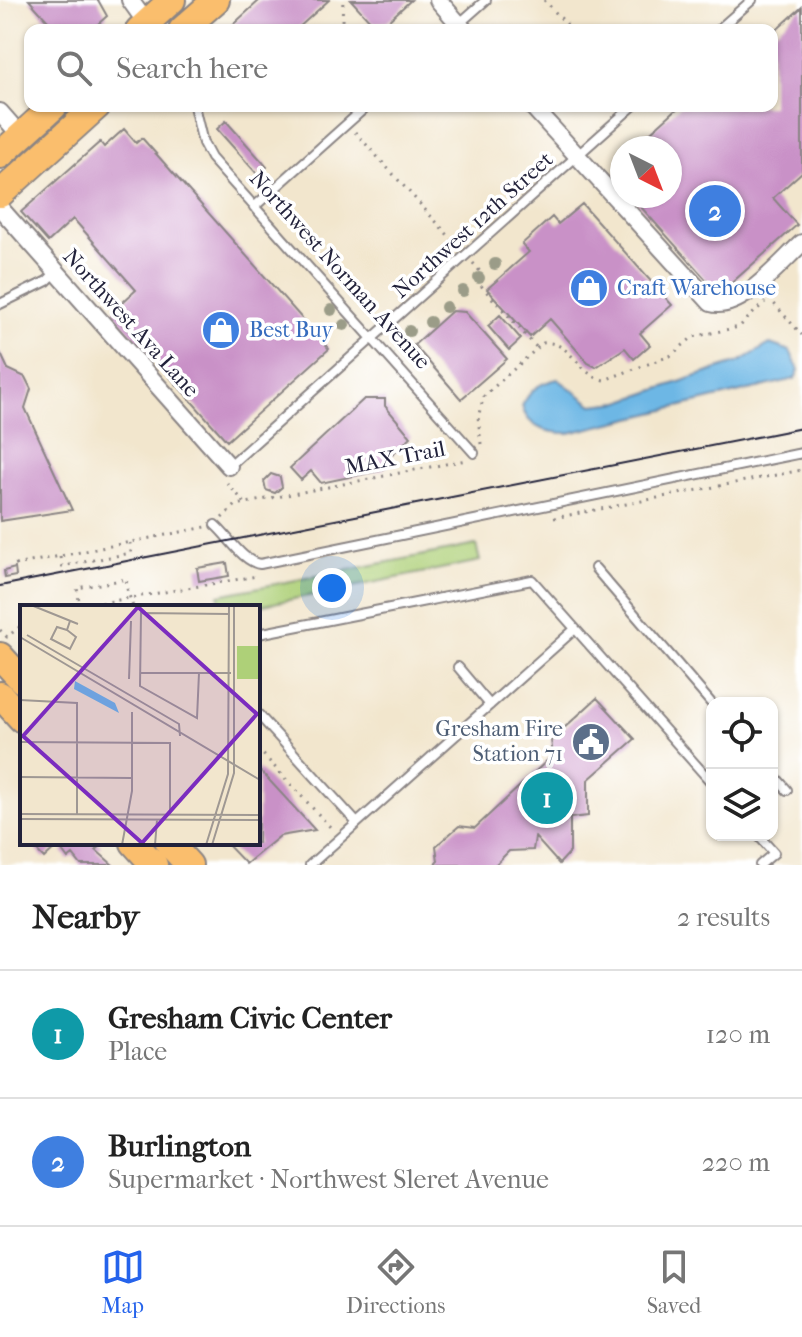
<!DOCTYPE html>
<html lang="en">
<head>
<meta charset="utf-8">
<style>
  :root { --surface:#fff; --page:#f2f2f2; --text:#222; --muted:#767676; --line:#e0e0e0; --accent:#2563eb }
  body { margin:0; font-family:"IM FELL French Canon",serif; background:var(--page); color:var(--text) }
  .controls { position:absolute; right:24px; bottom:24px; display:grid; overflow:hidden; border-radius:16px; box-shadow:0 2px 6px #0004 }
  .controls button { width:72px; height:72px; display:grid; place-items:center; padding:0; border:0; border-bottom:2px solid var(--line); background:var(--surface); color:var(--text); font:40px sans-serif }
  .compass { position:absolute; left:610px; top:136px; width:72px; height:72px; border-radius:50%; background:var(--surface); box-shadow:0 2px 6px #0004; rotate:138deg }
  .you { position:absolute; left:332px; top:588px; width:28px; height:28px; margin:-20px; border:6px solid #fff; border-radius:50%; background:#1a73e8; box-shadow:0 0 0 12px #1a73e833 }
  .badge { display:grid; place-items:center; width:52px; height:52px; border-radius:50%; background:var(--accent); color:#fff; font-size:26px; font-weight:700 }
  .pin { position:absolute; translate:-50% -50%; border:4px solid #fff; box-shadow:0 2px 8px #0006 }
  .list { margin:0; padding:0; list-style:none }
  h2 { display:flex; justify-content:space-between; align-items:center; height:104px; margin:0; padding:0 32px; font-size:34px }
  h2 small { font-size:26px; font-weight:400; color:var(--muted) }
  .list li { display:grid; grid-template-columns:52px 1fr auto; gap:24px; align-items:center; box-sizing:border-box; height:128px; padding:0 32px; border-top:2px solid var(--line) }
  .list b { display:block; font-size:30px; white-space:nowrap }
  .list p { margin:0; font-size:26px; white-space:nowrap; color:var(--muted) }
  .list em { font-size:26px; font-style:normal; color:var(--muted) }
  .icon { flex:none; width:44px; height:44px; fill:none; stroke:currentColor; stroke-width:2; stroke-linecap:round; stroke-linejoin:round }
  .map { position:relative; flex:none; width:802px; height:865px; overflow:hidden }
  .search { position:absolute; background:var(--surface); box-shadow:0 2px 6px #0004; left:24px; right:24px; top:24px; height:88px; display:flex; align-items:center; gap:20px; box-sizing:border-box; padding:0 28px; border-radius:16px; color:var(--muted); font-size:30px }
  .sheet { height:360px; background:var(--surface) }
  nav { display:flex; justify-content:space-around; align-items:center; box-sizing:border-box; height:112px; border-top:2px solid var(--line); background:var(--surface); font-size:22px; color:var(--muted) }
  nav a { display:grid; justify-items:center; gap:4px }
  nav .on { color:var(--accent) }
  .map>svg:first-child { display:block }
  .green { fill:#aed078; stroke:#68795a; stroke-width:2 }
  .water { fill:#6db7e5; stroke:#486c90; stroke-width:2 }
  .building { fill:#c991c7 }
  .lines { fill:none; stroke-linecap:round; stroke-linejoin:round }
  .service-casing { stroke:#8a8484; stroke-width:12 }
  .minor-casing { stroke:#8a8484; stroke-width:20 }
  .primary-casing { stroke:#8a8484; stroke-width:30 }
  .path { stroke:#8a8484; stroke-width:3; stroke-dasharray:2 6; stroke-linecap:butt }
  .service { stroke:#fff; stroke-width:8 }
  .minor { stroke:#fff; stroke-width:16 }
  .primary { stroke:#fabe6d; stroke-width:26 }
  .tram { stroke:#22223b; stroke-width:2 }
  .tree { fill:#9b9c88 }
  .labels { text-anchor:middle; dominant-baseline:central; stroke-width:7; stroke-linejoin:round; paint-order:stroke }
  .street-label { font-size:22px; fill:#22223b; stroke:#fff }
  .shop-label { font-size:22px; fill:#366cbe; stroke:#fff; text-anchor:start }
  .service-label { font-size:22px; fill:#4e5e75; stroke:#fff; text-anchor:end }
  .inset-road { fill:none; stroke:#9f9893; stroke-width:2 }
  .view { fill:#7b2cbf; fill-opacity:0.15; stroke:#7b2cbf; stroke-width:4 }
  .inset-edge { fill:none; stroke:#22223b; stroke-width:4 }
</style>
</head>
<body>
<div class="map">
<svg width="802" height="865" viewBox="0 0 802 865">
  <rect width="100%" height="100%" fill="#fff"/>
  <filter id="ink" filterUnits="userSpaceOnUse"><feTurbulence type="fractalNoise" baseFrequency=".0125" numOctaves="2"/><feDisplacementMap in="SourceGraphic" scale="16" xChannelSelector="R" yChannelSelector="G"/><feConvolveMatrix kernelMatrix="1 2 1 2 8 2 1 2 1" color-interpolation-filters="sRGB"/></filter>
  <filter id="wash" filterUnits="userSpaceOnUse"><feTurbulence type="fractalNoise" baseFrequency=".006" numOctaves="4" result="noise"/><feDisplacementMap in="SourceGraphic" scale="32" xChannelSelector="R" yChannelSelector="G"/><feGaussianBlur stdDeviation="1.8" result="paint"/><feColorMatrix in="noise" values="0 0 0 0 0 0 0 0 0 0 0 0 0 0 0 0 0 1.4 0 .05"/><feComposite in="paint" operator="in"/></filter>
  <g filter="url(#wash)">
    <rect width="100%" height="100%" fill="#f2e6cd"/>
    <path class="green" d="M476,545L480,561L254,607H221L219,595Z"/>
    <path class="water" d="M770,344L790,351L799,370L795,379L569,433C548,433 528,429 522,406C531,389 539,383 558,379L593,405L620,402L739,362Z"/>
    <g id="blocks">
      <path class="building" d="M29,0H98L107,16L98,24L100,30H56Z
        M260,0H329L296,30H227Z
        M351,0H411L387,22L372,23Z
        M802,7V172L773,198L797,225L719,294L631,196H670V148H633L680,106H772V34Z
        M226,121L267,167L258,175L217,129Z
        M124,129L136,143L142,138L329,349L227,441L112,312L136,290L77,223L73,219L48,242L21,212L100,142L104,147Z
        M622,169V186L614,177Z
        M582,204L672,305L640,333L650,345L634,359L625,348L596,367L588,363L550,319L530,337L487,289L529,252L522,244L552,217L558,224Z
        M452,311L465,312L507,359L461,399L414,345Z
        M500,315L521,339L509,350L488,326Z
        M0,352L8,369L25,377L31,389L25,408L72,510L0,521Z
        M364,399H385V406L411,437L388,458L392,462L382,470L321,483L311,471L301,480L290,468Z
        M271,474L280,477L282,487L275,493L266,490L264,481Z
        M227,563L229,576L199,581L197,568Z
        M15,568L16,576L5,578L4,571Z
        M597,698L635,739L588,780V816L570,818V852L559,864L535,837L533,850L509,851L495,865H434L438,861L436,846L459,826L475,828L553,755L551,740Z
        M258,768L315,830L280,836L246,864L226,843H258Z
        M30,843H60L44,858Z
        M71,843H98L101,846L96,850L113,865H81L73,855L68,859L62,851Z"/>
    </g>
  </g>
  <g filter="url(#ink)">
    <use href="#blocks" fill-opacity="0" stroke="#8a8484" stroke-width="2"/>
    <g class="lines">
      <g class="service-casing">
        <path id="service" d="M452,30L486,0
          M718,30L752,0
          M194,106L203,143L211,158L474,453
          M254,207L367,106
          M0,304L47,281L56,272
          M229,466L633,106
          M215,525C228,536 243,562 260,564L802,453
          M595,568L712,704
          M258,634L532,580L712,783
          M458,667L490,705
          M258,714L357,823
          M772,773L787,790
          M758,835L774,853L760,865
          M310,865L575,629"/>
      </g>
      <g class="minor-casing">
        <path id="minor" d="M130,0L150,28
          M438,0L464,30
          M532,106L711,303C740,312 781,262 802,243
          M0,112L21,136
          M0,208L229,466"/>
      </g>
      <g class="primary-casing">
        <path id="primary" d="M139,30L172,0
          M182,30L216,0
          M0,155L54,106
          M0,194L97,106
          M0,656L22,680
          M0,695L22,719
          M134,843L154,865
          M169,843L189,865"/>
      </g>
      <path class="path" d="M544,0L572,30
        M342,21L343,0
        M355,132L457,245
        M473,263L483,275L476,280L537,348
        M769,298L802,335
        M481,444L478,417L484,396L543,343C570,339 579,376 604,380L670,356L693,337L739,327L765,302
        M227,483L246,504
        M222,518L236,505L466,460
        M554,518L802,470
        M60,557L62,566L131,553L130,543
        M15,565L206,527
        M78,607L257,576
        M80,607L77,588L127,579L126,586L133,607
        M0,630L7,637L22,625
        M258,749L331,828"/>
      <use href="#service" class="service"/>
      <use href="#minor" class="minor"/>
      <use href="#primary" class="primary"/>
      <path class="tram" d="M0,586L802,428"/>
    </g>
    <g class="tree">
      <circle cx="495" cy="264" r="6"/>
      <circle cx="479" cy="278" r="6"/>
      <circle cx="463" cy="291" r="6"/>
      <circle cx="446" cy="307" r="6"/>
      <circle cx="331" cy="310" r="6"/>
      <circle cx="430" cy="322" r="6"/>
      <circle cx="344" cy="325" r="6"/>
      <circle cx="409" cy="331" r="6"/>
    </g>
  </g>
  <defs>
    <g id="shop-disc" transform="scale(2)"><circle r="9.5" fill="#3f7fe0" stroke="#fff"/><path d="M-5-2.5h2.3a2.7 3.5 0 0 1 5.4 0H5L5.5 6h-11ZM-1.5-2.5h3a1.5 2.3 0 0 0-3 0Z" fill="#fff"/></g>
    <g id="civic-disc" transform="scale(2)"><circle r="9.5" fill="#5c6f8a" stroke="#fff"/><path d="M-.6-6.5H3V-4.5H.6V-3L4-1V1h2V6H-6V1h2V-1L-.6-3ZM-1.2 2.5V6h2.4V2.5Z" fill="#fff"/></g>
  </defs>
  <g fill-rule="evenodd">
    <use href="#shop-disc" x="589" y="288"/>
    <use href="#shop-disc" x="221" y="330"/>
    <use href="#civic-disc" x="591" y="742"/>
  </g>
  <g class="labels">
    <g class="street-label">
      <text transform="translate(473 225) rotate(-42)">Northwest 12th Street</text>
      <text transform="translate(340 270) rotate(48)">Northwest Norman Avenue</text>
      <text transform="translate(131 323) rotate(48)">Northwest Ava Lane</text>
      <text transform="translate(395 458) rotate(-11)">MAX Trail</text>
    </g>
    <g class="shop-label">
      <text x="617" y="288">Craft Warehouse</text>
      <text x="249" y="330">Best Buy</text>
    </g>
    <g class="service-label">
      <text x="563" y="729">Gresham Fire<tspan x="563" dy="25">Station 71</tspan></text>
    </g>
  </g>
  <g transform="translate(20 605)">
    <rect width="240" height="240" fill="#f2e6cd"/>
    <path d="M217,41H240V74H217Z" fill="#aed078"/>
    <path d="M55,76L95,98L99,108L54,84Z" fill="#6db7e5"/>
    <path class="inset-road" d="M11,0L58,19M101,0H180M47,25L37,22L31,34L50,44L56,32L47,25L50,16M7,30L159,119L160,131M0,32L240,175M120,68H211M179,68L177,113L120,81L121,8L209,9M109,74L111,16M0,95L57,98V209M0,137L150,138V209M0,172L112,173M0,209L240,210M0,214L240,215M102,240L112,186V107M135,240L137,215M186,240L208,169L209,0M192,240L214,168V0"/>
    <path class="view" d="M118,2L237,109L122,238L3,131Z"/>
    <rect width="240" height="240" class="inset-edge"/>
  </g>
</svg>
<div class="controls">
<button><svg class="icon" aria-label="locate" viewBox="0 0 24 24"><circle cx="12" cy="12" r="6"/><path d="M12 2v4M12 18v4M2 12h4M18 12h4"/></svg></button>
<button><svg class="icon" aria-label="layers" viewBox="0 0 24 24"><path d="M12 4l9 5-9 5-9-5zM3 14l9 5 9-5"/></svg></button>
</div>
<svg class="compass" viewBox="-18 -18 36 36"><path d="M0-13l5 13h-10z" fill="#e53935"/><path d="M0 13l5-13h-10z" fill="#767676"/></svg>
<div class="you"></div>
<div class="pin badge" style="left:547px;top:798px;background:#0f9aa8">1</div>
<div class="pin badge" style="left:715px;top:211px;background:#3f7fe0">2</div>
<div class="search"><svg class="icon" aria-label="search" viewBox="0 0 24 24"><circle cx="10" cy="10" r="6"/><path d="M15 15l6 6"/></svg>Search here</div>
</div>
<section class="sheet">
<h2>Nearby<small>2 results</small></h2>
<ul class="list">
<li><span class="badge" style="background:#0f9aa8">1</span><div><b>Gresham Civic Center</b><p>Place</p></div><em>120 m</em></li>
<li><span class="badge" style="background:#3f7fe0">2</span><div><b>Burlington</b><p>Supermarket · Northwest Sleret Avenue</p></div><em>220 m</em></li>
</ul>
</section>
<nav>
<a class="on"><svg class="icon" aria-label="map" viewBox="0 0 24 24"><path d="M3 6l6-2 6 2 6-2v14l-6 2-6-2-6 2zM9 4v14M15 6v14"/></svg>Map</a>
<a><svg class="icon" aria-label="directions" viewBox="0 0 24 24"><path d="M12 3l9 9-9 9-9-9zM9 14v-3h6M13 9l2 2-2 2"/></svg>Directions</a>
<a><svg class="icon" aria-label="saved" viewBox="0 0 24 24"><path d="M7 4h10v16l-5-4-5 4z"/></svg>Saved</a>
</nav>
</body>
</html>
